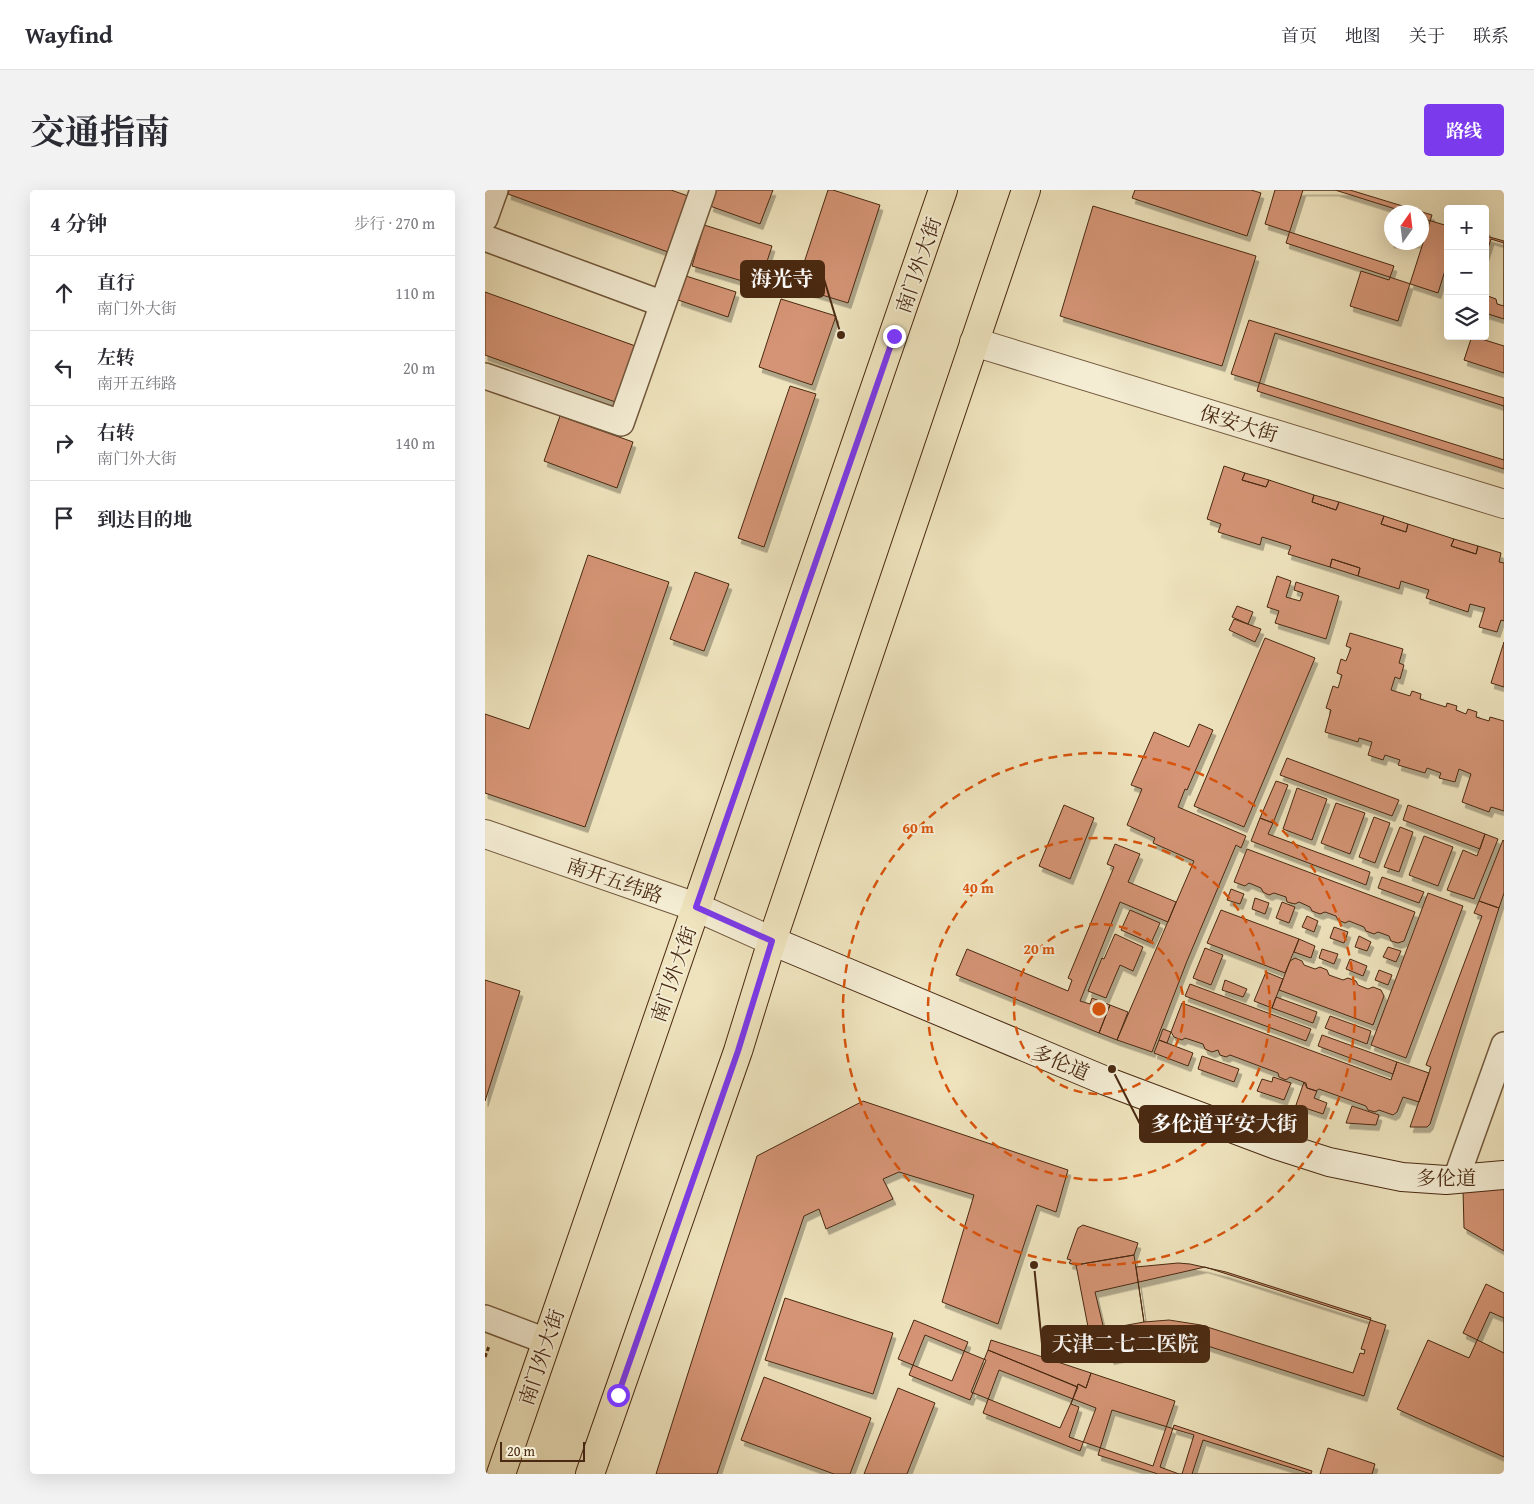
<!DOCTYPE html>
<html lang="zh">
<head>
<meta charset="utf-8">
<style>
  :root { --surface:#fff; --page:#f2f2f3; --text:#2b2b33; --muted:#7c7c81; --line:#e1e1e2; --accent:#7c3aed }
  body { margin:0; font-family:"Gentium Book Plus","Noto Serif SC",serif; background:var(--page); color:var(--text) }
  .controls { position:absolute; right:15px; top:15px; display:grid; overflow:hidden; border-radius:5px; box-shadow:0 5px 20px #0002 }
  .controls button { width:45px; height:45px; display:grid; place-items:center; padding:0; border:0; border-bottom:1px solid var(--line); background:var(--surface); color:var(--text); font:25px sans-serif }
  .compass { position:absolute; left:899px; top:15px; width:45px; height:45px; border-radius:50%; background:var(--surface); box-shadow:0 5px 20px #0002; rotate:14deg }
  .scale { position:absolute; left:15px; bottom:12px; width:85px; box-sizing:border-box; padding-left:5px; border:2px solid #492911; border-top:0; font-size:14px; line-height:18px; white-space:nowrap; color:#492911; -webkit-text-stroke:4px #f4edd4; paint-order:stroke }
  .stop { position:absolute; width:15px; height:15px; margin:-11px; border:4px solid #7c3aed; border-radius:50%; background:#fff }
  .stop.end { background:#7c3aed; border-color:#fff; box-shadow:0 1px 5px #0008 }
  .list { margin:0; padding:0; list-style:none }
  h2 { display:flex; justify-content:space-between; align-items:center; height:65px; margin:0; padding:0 20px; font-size:21px }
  h2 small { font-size:16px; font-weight:400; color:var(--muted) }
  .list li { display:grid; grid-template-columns:32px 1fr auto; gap:15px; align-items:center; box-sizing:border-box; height:75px; padding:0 20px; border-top:1px solid var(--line) }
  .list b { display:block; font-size:19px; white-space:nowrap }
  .list p { margin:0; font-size:16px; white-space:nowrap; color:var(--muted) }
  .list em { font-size:16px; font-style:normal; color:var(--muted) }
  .icon { flex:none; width:28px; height:28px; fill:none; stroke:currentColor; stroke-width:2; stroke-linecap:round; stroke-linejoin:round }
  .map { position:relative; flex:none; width:1019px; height:1284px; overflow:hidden; border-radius:5px }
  header { display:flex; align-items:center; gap:30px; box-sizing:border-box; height:70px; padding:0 25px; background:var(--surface); border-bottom:1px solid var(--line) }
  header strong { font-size:24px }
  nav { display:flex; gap:28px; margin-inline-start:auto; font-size:18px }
  .intro { display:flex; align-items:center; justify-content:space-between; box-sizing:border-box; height:120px; padding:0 30px }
  h1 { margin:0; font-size:35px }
  .button { padding:12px 22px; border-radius:5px; background:var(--accent); color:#fff; font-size:18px; font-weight:700 }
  main { display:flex; gap:30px; padding:0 30px }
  aside { flex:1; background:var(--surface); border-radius:5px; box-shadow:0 5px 20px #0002 }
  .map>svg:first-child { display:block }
  .building { fill:#d49475; stroke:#492911; fill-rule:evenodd; filter:url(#shadow) }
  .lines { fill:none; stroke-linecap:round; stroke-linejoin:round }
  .minor-casing { stroke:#72583c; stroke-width:28 }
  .tertiary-casing { stroke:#72583c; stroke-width:30 }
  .secondary-casing { stroke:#492911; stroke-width:30 }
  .primary-casing { stroke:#492911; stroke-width:30 }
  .path { stroke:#492911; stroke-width:3; stroke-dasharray:4 2.5; stroke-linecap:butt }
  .minor { stroke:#f4edd4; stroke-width:25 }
  .tertiary { stroke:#f4edd4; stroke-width:28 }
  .secondary { stroke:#f4edd4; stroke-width:28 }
  .primary { stroke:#eee3bd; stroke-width:28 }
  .route { stroke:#7c3aed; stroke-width:6 }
  .ring { fill:none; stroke:#d8540c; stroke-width:2.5; stroke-dasharray:9 6 }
  .labels { text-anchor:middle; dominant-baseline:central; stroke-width:4; stroke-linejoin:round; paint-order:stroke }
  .street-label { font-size:20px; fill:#492911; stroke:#f4edd4 }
  .centre { fill:#d8540c; stroke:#f4edd4; stroke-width:2.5 }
  .ring-label { font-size:15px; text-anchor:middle; font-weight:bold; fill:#d8540c; stroke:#f4edd4; stroke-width:4; stroke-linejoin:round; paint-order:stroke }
  .leader { fill:none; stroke:#492911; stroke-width:2 }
  .callout-dot { fill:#492911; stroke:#f4edd4; stroke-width:2 }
  .callout { fill:#492911; stroke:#492911; stroke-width:2 }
  .callout-label { font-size:21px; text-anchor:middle; font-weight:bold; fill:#fff }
</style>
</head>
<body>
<header>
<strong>Wayfind</strong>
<nav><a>首页</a><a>地图</a><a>关于</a><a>联系</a></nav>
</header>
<div class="intro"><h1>交通指南</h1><a class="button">路线</a></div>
<main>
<aside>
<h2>4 分钟<small>步行 · 270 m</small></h2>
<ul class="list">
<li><svg class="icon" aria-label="ahead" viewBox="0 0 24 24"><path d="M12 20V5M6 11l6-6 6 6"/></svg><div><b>直行</b><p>南门外大街</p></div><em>110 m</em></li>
<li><svg class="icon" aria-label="left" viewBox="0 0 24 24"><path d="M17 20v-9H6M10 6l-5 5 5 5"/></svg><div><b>左转</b><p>南开五纬路</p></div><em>20 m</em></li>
<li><svg class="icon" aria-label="right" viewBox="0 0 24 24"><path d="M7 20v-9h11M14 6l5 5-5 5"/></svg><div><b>右转</b><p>南门外大街</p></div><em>140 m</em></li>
<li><svg class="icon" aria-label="arrive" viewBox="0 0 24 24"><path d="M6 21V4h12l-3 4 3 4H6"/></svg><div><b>到达目的地</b></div></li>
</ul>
</aside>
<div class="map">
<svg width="1019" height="1284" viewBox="0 0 1019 1284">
  <defs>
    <filter id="shadow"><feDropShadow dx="3" dy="5.5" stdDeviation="0" flood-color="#0004"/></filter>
  </defs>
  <rect width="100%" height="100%" fill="#eee3bd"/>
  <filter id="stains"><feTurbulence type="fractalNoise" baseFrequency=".004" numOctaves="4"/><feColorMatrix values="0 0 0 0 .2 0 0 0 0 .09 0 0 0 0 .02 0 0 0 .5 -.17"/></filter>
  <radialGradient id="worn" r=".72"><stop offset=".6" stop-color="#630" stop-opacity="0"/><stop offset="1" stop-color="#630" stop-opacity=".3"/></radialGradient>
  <path class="building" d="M24,0H186L203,6L183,62L23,4Z
    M231,0H288L275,34L225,16Z
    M343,0H348L395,15L363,113L311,97Z
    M650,0H766L776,3L762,46L647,8Z
    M790,0H865L947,25L913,131L865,116L876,81L904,90L909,76L780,34ZM906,22H936V52H906Z
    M818,0H850L920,22H906V52H936V28L963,36V71L953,103L801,53Z
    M608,16L771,66L737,176L575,126Z
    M219,35L287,56L274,96L207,76Z
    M1000,38L1003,41L1001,46L1019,51V116L1012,114L1011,109L1000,105Z
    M1006,49L1019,53V129L1000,123V68Z
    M201,86L251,102L243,127L193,110Z
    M0,102L156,158L136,214L0,165Z
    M296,109L351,126L327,195L274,177Z
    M764,130L1019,208V270L746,184Z
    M790,143L1019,216V279L772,201Z
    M987,146L1019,156V183L979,170Z
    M305,196L331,204L279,357L253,348Z
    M75,226L148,252L132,298L59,271Z
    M739,276L760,283L757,290L781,297L784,290L829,305L827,312L851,320L854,312L899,326L896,334L921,342L923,334L969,349L966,356L991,364L993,356L1016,363L1014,372L1019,373V431L1016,430L1012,442L994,437L1000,418L985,414L983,422L941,408L944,400L916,391L914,399L873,386L875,378L847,369L845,377L803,364L806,356L777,347L775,355L733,342L736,334L722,329Z
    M760,283L784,290L781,297L757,290Z
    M829,305L854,312L851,320L827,312Z
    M899,326L923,334L921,342L896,334Z
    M969,349L993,356L991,364L966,356Z
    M103,365L184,392L100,637L0,603V524L44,539Z
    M847,369L875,378L873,386L845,377Z
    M210,382L244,394L219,461L185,449Z
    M792,386L806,391L801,407L815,411L818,403L809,400L811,392L854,406L841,449L790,433L794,421L782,417Z
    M752,416L768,422L763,434L747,427Z
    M749,429L776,439L770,452L744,440Z
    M865,443L918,459L914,473L919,475L915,489L910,487L906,500L925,506L927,501L936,504L935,509L961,517L962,513L972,516L971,520L981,524L983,519L992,522L991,527L1004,531L1005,527L1019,531V621L1006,617L1004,622L977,612L986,584L974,579L970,592L954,588L956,583L942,578L940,583L913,575L915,570L900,565L898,570L883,565L887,552L874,548L873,552L840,542L846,520L841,518L848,496L853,498L857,485L852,483L856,469L861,471L866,458L861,456Z
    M780,448L830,468L759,637L709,616Z
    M1019,452V497L1006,493Z
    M714,534L728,540L702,600L700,599L693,617L761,646L756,658L751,655L702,771L667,862L632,850L709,671L668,653L670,648L642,635L657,599L646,595L669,542L704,557Z
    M802,568L914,610L907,626L795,585Z
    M791,591L803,595L788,633L775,628Z
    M812,598L842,609L827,650L798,639Z
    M851,613L880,623L865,664L836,653Z
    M579,615L609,628L585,689L554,676Z
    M923,615L1000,644L995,659L918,630Z
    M889,627L905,633L890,673L874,667Z
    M775,628L788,633L783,644L885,682L881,695L766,651Z
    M915,637L928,642L914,682L899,677Z
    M1000,644L1013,649L989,709L962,700L978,660L992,666Z
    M939,646L968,657L953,696L924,685Z
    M1018,650L1019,651V703L1014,718L994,711Z
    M630,654L655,664L643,692L691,712L683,732L635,712L595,811L605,814L607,808L625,815L614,843L471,785L482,759L583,801L587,790L583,788L629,677L622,674Z
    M762,659L930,722L919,751L913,753L906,751L904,746L893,742L889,744L881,741L879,737L864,731L860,733L853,730L851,726L840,722L835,724L827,721L825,717L814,712L810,714L802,712L801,707L789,703L784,705L778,702L776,698L764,693L760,696L749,692Z
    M897,687L939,702L934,713L893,698Z
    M746,699L759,704L755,714L742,710Z
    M943,703L978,716L921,868L886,855Z
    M770,708L784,713L780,724L767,719Z
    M994,711L1014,718L945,934L942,937H925L946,877L941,875L997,726L989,723Z
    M797,712L810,717L804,733L791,728Z
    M645,720L675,733L666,753L636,740Z
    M736,720L814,749L800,783L722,753Z
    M822,726L833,731L829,742L817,737Z
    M849,737L863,742L859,753L845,748Z
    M630,744L658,757L648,781L635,775L621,808L603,801L617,768L619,769Z
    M874,746L886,752L882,761L870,757Z
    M814,749L830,756L826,768L809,762Z
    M903,757L916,761L911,772L898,767Z
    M720,758L738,765L726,795L708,788Z
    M837,759L853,764L849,774L834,768Z
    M810,768L817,771L819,775L830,779L835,777L842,780L844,785L858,790L863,788L871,791L873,795L883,799L888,797L896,800L899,806L888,835L794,800L805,771Z
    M865,769L882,776L878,786L861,779Z
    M894,780L907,785L903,795L890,790Z
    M781,782L798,789L787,818L769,811Z
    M0,790L35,801L0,911Z
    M740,790L762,799L758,807L737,800Z
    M705,794L826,839L821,851L700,806Z
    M791,807L832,822L828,833L787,818Z
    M697,813L906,890L912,872L944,883L934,912L918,907L912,922L908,925L894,920L890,922L883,920L881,916L834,899L831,901L822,898L821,893L805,887L801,890L794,887L793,883L745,865L741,867L735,865L733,860L727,862L720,859L718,854L700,848L697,850L689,847L686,842Z
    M625,815L643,822L632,850L614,843Z
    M845,826L886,841L882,854L840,838Z
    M678,839L686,842L682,853L674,850Z
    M837,845L912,872L908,884L833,856Z
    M674,850L708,863L703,876L669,863Z
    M717,866L754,879L749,892L713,879Z
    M788,887L806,893L799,910L772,901L777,889L787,892Z
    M819,892L822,898L832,901L829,908L842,913L838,924L811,915Z
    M378,911L583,980L571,1022L552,1015L513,1134L457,1112L489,1005L414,982L398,989L408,1009L341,1039L334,1019L319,1026L232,1284H171L272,966Z
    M867,916L894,925L891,935L861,933Z
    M1019,998V1061L979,1038L978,999Z
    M598,1035L653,1053L649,1065L591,1075L584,1073L586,1070L582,1069L591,1043L593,1038Z
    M649,1065L659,1132L604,1142L591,1075Z
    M693,1073L705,1074L741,1082L886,1128L876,1159L880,1160L879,1164L875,1163L868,1183L716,1135L684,1130L659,1132L651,1077Z
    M720,1077L901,1135L879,1206L707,1151L626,1169L610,1102Z
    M1001,1094L1019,1103V1163L978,1143Z
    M300,1108L408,1143L388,1204L280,1170Z
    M1005,1122L1019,1128V1267L912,1219L943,1150L984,1168Z
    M429,1130L483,1152L467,1191L413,1169Z
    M440,1145L501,1170L485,1210L424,1185Z
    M506,1150L606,1183L601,1198L593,1194L592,1197L503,1160Z
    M503,1160L593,1197L575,1238L486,1202Z
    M514,1180L611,1218L595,1261L498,1223Z
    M606,1183L690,1211L668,1276L584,1247L594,1217L586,1214L593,1194L601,1198Z
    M279,1187L386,1228L365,1284H349L256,1250Z
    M413,1198L450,1213L422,1284H379Z
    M627,1220L709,1245L697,1284H673L613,1265Z
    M689,1235L827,1281L826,1284H694L675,1277Z
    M718,1250L826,1284H707Z
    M843,1258L890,1274L887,1284H835Z"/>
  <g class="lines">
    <g class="minor-casing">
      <path id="minor" d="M0,28L10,0
        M0,48L178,114
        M0,186L136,233L218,0
        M971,989L1019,855
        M0,1128L61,1151"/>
    </g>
    <g class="tertiary-casing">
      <path id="tertiary" d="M489,152L1019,314
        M0,644L211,717L287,751"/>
    </g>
    <g class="secondary-casing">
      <path id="secondary" d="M287,751L621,891L791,955L844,972L917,987L961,990L1019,985"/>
    </g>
    <g class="primary-casing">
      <path id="primary" d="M16,1284L458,0
        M105,1284L253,861L287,751L541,0"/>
    </g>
    <path class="path" d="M0,1167L4,1156"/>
    <use href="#minor" class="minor"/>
    <use href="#tertiary" class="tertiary"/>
    <use href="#secondary" class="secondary"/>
    <use href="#primary" class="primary"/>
  </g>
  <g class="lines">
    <path class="route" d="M133,1205L253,861L287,751L211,717L409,146"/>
  </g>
  <g class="ring">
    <circle cx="614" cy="819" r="85"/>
    <circle cx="614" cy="819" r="171"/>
    <circle cx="614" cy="819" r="256"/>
  </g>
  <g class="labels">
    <g class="street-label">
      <text transform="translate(433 75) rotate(-71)">南门外大街</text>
      <text transform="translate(754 233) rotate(17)">保安大街</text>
      <text transform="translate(130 690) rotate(19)">南开五纬路</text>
      <text transform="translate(188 784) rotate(-71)">南门外大街</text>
      <text transform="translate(576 872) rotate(23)">多伦道</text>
      <text x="961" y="987">多伦道</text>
      <text transform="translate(56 1167) rotate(-71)">南门外大街</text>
    </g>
  </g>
  <circle cx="614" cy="819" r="8" class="centre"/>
  <g class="ring-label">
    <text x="433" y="643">60 m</text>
    <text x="493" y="703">40 m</text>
    <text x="554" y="764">20 m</text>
  </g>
  <path class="leader" d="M356 145L339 89M627 879L655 934M549 1075L557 1154"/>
  <g class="callout-dot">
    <circle cx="356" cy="145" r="5"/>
    <circle cx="627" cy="879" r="5"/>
    <circle cx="549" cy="1075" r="5"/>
  </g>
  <g class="callout">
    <rect x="256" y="71" width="83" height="36" rx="5"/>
    <rect x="655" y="916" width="167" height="36" rx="5"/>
    <rect x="557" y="1136" width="167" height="36" rx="5"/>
  </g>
  <g class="callout-label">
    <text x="297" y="96">海光寺</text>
    <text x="739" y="941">多伦道平安大街</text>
    <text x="640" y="1161">天津二七二医院</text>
  </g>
  <rect width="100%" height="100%" filter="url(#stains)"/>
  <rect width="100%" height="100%" fill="url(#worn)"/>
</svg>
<div class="controls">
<button>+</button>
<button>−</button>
<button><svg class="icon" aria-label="layers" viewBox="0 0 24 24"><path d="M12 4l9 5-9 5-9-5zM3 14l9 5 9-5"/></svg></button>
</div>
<svg class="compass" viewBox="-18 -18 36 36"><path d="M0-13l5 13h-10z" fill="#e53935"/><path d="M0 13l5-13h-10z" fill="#7c7c81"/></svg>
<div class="scale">20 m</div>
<div class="stop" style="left:133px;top:1205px"></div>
<div class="stop end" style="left:409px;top:146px"></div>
</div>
</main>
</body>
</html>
